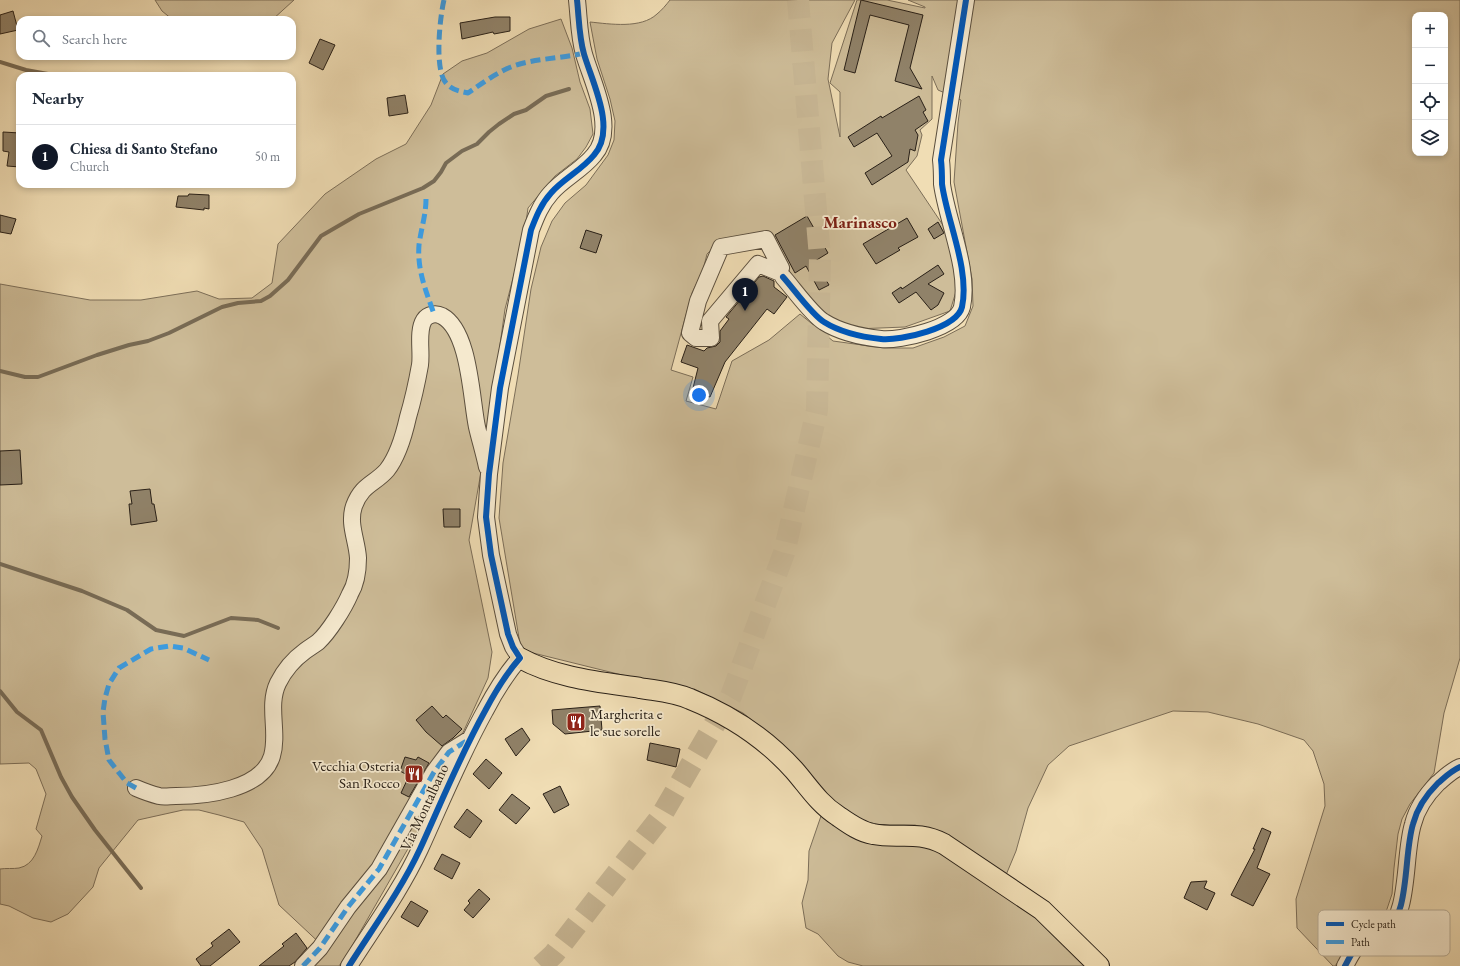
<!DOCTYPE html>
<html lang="en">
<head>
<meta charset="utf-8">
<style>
  :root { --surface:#fff; --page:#f6f6f7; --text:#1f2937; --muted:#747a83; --line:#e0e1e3; --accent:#111827 }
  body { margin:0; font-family:"EB Garamond",serif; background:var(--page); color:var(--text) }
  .controls { position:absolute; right:12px; top:12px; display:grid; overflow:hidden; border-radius:8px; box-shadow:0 2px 6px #0003 }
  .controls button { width:36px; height:36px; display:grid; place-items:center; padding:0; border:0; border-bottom:1px solid var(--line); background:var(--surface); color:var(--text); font:20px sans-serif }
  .you { position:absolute; left:699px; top:395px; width:14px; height:14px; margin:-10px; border:3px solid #fff; border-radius:50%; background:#1a73e8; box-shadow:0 0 0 6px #1a73e833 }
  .badge { display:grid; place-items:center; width:26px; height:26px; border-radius:50%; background:var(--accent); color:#fff; font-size:13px; font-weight:700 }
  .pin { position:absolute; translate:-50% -33px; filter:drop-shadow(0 1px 2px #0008) }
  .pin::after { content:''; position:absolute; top:21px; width:14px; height:12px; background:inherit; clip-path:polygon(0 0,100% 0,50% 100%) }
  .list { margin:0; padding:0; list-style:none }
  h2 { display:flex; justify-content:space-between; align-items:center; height:52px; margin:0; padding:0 16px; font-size:17px }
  h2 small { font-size:13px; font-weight:400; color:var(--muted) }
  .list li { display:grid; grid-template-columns:26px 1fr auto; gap:12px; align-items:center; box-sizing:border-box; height:64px; padding:0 16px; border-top:1px solid var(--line) }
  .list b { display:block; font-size:15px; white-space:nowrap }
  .list p { margin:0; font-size:13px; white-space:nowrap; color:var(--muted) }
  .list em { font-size:13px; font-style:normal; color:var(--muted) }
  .icon { flex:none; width:22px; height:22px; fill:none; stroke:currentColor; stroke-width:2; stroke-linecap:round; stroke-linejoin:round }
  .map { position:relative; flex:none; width:1460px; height:966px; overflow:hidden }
  .search { position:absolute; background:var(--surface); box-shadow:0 2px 6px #0003; left:16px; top:16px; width:280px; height:44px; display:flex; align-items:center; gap:10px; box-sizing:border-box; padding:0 14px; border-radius:12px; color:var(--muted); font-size:15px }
  .panel { position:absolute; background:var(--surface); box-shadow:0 2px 6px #0003; left:16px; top:72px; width:280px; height:116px; border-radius:12px }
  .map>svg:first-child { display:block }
  .green { fill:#cebd99; stroke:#7c6e58; fill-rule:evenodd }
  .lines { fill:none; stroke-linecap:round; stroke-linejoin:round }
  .stream { stroke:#786b55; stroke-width:4 }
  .building { fill:#908269; stroke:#292017 }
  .highway-tunnel { stroke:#c8b795; stroke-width:22; stroke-dasharray:22 11; stroke-linecap:butt }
  .minor-casing { stroke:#5b4f3e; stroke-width:18 }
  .major-casing { stroke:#292017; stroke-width:22 }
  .minor { stroke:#f5e9ce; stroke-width:16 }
  .major { stroke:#f0ddb4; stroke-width:20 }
  .quiet { stroke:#3d9bdf; stroke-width:5; stroke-dasharray:10 5; stroke-linecap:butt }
  .cycleway-casing { stroke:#f5e9ce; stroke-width:8 }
  .cycleway { stroke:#0057b8; stroke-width:6 }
  .labels { text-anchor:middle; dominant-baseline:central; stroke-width:3.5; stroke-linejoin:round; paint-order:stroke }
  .poi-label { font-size:15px; fill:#292017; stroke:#f5e9ce; text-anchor:start }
  .street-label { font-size:15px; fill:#292017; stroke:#f5e9ce }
  .quarter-label { font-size:17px; font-weight:bold; fill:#7a1f14; stroke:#f5e9ce }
  .key { fill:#f5e9ce; stroke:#b8ad97; stroke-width:1 }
  .key-label { font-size:11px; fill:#292017 }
</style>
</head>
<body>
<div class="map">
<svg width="1460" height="966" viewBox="0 0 1460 966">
  <rect width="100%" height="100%" fill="#f0ddb4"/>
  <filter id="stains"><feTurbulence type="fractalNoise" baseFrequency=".005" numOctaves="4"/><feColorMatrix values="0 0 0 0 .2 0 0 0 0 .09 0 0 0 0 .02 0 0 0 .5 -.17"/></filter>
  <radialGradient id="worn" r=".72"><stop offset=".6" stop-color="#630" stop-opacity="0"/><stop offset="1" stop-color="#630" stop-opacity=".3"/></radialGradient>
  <path class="green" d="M155,0H294L272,20H173L162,11Z
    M670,0H855L832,43L828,79L840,137V92L830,83L857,0H887L925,8V7L908,0H1460V658L1444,713L1434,773L1410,804L1402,819L1398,834L1394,868L1392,894L1387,909L1377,924L1357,936L1335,966H1333L1297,928L1296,899L1325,806L1324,784L1313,751L1304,740L1258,724L1208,712L1173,711L1069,746L1048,765L1028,808L1016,851L1006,875L970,852L943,833L915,825H877L868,823L857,818L832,801L808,772L778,741L743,713L694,689L622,675L521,650L499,518L503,463L518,375L531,289L541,247L552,221L565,203L586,185L608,155L614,140L615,121L610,99L597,59L590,22C610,24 641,29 657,14C662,10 666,5 670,0ZM1415,15H1445V153H1415ZM932,76L938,90L961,100L958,123L954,182L972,279L973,306L965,326L944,337L913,348H884L833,341L800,314L769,340L732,361L716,409L686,401L693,377L671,370L692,293L703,270L707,254L717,244L767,232L819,323L855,329L905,327L950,311L959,282V249L906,170L917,156L922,135L920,130L932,119Z
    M561,19L572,48L580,82L590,109L593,134L586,147L577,159L555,176L528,208L524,236L505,309L487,438L469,540L492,652L488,678L417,833L348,953L339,966H311L326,949L279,905L262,849L244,822L219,815L199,810H183L138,820L99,868L93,887L68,914L51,922L33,918L9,906L0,904V869C6,868 13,869 19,868C34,865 38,849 42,836L36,829L46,794L36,769L29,763L0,764V284L90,300H141L197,291L219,299L252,298L272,283L278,244L325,194L376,159L406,144L431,105L443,74L462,61L487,53L529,29Z
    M821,816L850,835L923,846L936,850L1026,909L1049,928L1086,966H863L848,962L838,956L818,934L806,928L802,903L808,880L809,851Z"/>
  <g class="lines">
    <path class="stream" d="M0,62L26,70L59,76
      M0,371L25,377H38L97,355L129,345L148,341L169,333L222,307L238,303L261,301L270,296L288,280L321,236L359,214L423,188L434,181L441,172L446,163L462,151L477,144L489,132L499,124L514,114L526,110L546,96L569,89
      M0,564L82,591L127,610L156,630L184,636L231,618L258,620L278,628
      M0,691L17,712L41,730L61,777L72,797L95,830L141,888"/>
  </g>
  <path class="building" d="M861,0L923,15L910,68L922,89L895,81L909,25L870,15L855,73L844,70Z
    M13,11L18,30L0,34V15Z
    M495,17H510V31L494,34L493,32L462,39L460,23Z
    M320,39L335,45L323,70L309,63Z
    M405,95L408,113L389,116L387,98Z
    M919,96L926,110L923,112L928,121L915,130L918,135L915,151L910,149L908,162L872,185L865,173L892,156L877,133L854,147L848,137L881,116L882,118Z
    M3,132L20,133V167L7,166L9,152L3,151Z
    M189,194L209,195V209L204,208V210L176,207L178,196H188Z
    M0,215L16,219L11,234L0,232Z
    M807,216L828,253L815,261L829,285L819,290L806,266L795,273L775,235Z
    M907,218L918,237L898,248L900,250L876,264L863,244Z
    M938,222L944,233L934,239L928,229Z
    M586,230L602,235L596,253L580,248Z
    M938,265L944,274L928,284L944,293L938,305L931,310L916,292L899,303L892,293L901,287L902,289Z
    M763,276L774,281V287L787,297L774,314L767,309L725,362L710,397L692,392L698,368L681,362L687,345L704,351L707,348L716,346L720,342V331L729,319L726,317L759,277Z
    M20,450L22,484L0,485V451Z
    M150,489L152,504H154L157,521L131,525L129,504H132L130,491Z
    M443,509H460V527H444Z
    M432,706L443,718L446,715L462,729L453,738L442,746L426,732L416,720Z
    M600,706L602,730L565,734L553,724L552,710Z
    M522,728L530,740L516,756L505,739Z
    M650,743L680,749L676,767L647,760Z
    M405,757L416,760L418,757L429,763L409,797L401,793L409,776L400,771Z
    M486,759L502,773L489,789L473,774Z
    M560,786L569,805L554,813L543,794Z
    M512,794L530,808L516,824L499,810Z
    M467,809L482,821L470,838L454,827Z
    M1262,828L1271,832L1257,868L1270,874L1253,906L1231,895L1255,849H1253Z
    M442,854L460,863L452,879L434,869Z
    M1207,881L1204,888L1215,893L1207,910L1184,898L1191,882Z
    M479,889L490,899L473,918L464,910L470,903L468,901Z
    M411,901L428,911L418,927L401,917Z
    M229,929L240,942L210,966H201L196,959L213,946L211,943Z
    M296,933L307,948L295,962L289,966H259L284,946L282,944Z"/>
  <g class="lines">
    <path class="highway-tunnel" d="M541,966L554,954L660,818L731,696L784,553L817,410L820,257L798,0"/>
    <g class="minor-casing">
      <path id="minor" d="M766,239L781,268L778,272L758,264L710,321L711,338H696L690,333L698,301L721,247Z
        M783,277C793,288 812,315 824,322C840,332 862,337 881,339C901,341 957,328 962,307C970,270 947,221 942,184C942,176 942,168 941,160L966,0
        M136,788C143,791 151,794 159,796C164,797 170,796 176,796C205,796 262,790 272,756C279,732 267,706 278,683C284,671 294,659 305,651C309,648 314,645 318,642C329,632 344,608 350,594C356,584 358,570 358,558C357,540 348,524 354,506C362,484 375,484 387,470C398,456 404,435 408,417C413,400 417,382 420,365C422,352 417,331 424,320C428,314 436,313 442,316C470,331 471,399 477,427C480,440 484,453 487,467
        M303,966L320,948L348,907L379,869L434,772L449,752L470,739
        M349,966C373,928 401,890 420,849C441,803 460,756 485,711C495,692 505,675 520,658L513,647L508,634L491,555L486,517L489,474L500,388L531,230C536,217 541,204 551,193C563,179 582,170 594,155C617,129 592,82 584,54C579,37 579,18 577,0
        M1345,966C1350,957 1356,942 1367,939C1372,937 1378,938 1383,937C1411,914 1403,857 1413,824C1417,808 1426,795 1438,783C1445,777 1451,771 1460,767"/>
    </g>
    <g class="major-casing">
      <path id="major" d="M520,658C556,678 600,682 640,688C657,691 674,692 690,699C730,715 765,738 794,770C808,786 819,804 838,816C848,823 860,832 873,834C899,839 917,830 944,844L1042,910L1099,966"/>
    </g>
    <use href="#minor" class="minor"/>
    <use href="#major" class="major"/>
    <path class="quiet" d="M444,0C440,16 434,70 446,83C452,90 459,91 468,93C481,84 496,73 511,67C534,58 560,59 584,53
      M426,199C426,215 421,229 419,245C417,270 426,291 434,314
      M136,788L127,783L109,760L105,739L103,712L105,698L109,684L119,668L151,649L169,646L183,648L209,660
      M303,966L320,948L348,907L379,869L434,772L449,752L468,740"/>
    <g class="cycleway-casing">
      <path id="cycleway" d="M783,277C793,288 812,315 824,322C840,332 862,337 881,339C901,341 957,328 962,307C970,270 947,221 942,184C942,176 942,168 941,160L966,0
        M349,966C373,928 401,890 420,849C441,803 460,756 485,711C495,692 505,675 520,658L513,647L508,634L491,555L486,517L489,474L500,388L531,230C536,217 541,204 551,193C563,179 582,170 594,155C617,129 592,82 584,54C579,37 579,18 577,0
        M1345,966C1350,957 1356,942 1367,939C1372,937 1378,938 1383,937C1411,914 1403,857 1413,824C1417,808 1426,795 1438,783C1445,777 1451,771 1460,767"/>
    </g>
    <use href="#cycleway" class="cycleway"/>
  </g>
  <defs>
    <g id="restaurant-square" transform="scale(1)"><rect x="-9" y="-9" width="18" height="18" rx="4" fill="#8f2418" stroke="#f5e9ce"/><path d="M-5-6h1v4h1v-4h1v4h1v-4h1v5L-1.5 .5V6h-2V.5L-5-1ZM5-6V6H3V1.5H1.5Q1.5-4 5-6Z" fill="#fff"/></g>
  </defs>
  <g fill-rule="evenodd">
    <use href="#restaurant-square" x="576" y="722"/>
    <use href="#restaurant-square" x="414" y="774"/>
  </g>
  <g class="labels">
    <g class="poi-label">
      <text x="590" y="713">Margherita e<tspan x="590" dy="17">le sue sorelle</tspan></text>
      <text x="400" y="765" text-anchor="end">Vecchia Osteria<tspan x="400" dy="17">San Rocco</tspan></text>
    </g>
    <g class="street-label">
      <text transform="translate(424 807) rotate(-65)">Via Montalbano</text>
    </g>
    <g class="quarter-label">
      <text x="860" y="222">Marinasco</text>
    </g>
  </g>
  <rect x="1318" y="910" width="132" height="46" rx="6" class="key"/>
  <rect x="1326" y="922" width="18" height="4" fill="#0057b8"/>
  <rect x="1326" y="940" width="18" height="4" fill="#3d9bdf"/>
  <g class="key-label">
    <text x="1351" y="928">Cycle path</text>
    <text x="1351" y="946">Path</text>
  </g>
  <rect width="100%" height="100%" filter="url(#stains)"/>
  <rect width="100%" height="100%" fill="url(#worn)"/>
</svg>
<div class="controls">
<button>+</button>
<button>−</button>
<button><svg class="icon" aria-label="locate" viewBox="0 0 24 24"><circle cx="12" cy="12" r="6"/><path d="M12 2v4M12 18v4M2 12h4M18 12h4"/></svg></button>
<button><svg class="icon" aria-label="layers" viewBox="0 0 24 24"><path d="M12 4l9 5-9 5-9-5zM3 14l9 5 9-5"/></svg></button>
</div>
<div class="you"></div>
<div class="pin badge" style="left:745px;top:311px">1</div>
<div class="search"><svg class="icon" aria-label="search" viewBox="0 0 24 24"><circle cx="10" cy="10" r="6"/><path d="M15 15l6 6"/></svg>Search here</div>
<section class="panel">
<h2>Nearby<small></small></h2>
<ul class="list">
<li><span class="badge">1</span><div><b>Chiesa di Santo Stefano</b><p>Church</p></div><em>50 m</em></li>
</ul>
</section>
</div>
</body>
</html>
